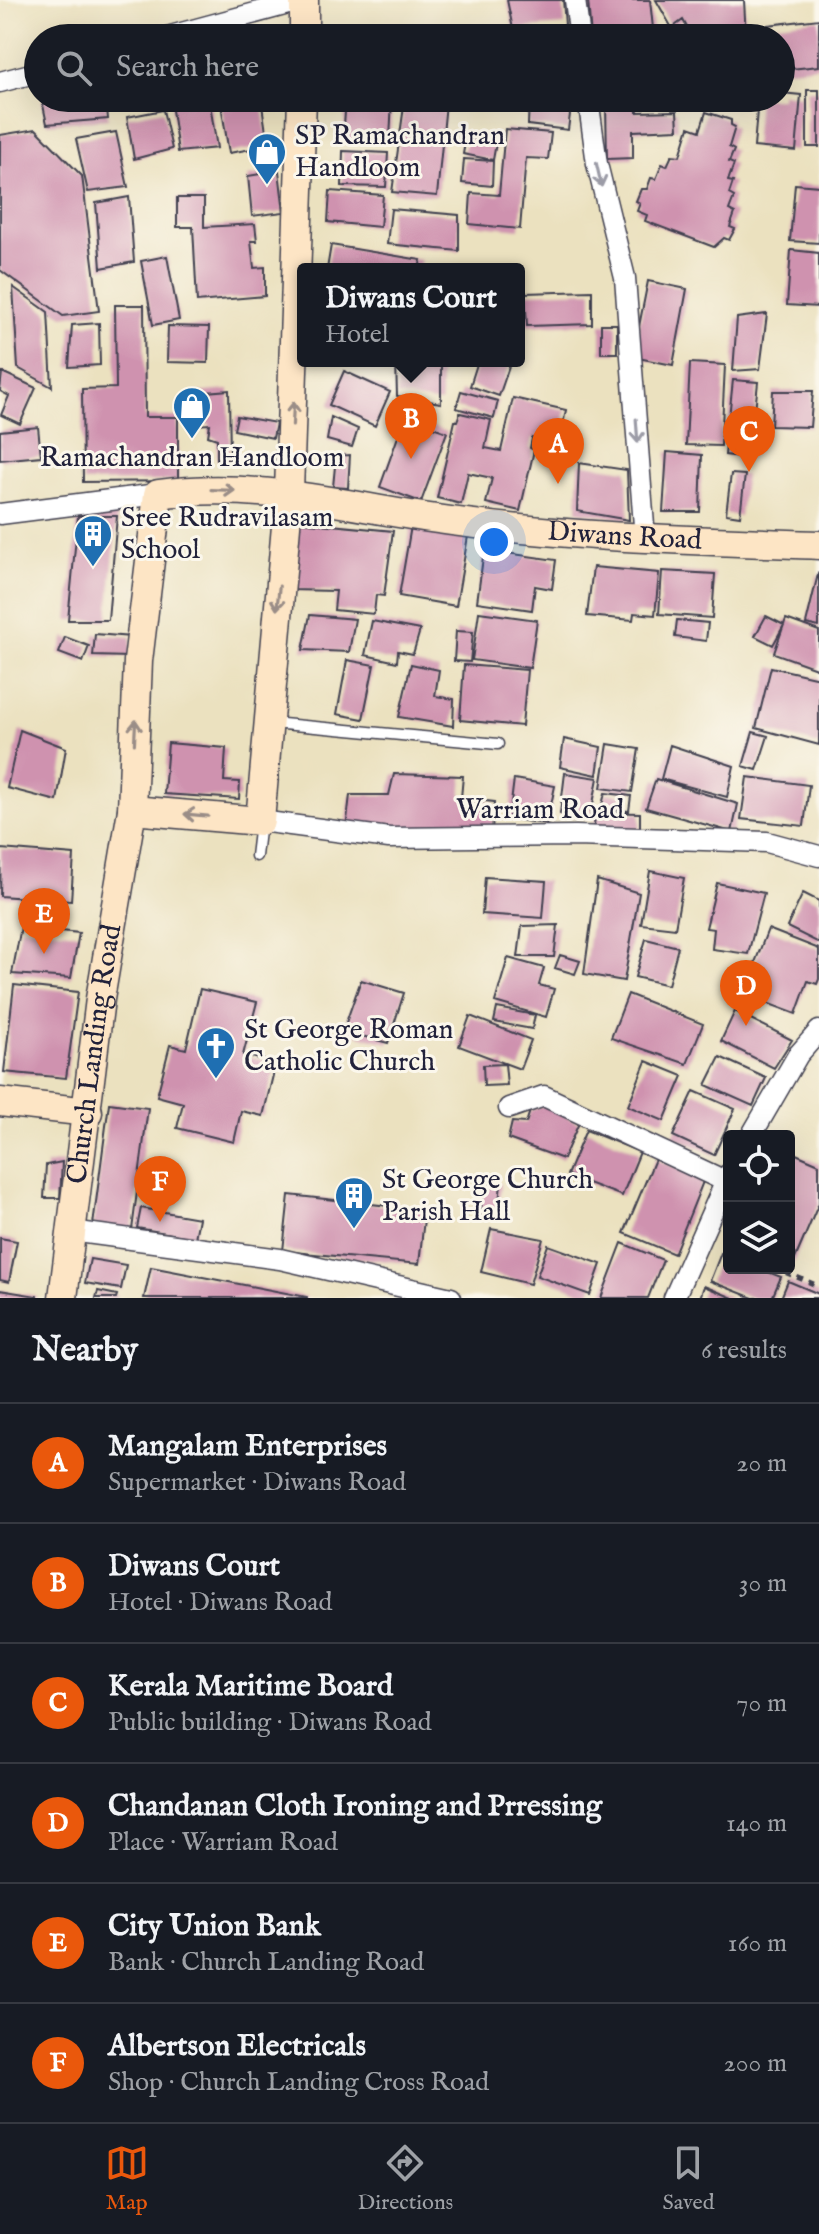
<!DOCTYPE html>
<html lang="en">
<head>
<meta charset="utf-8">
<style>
  :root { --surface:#171b24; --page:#242831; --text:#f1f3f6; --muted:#9ea1a6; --line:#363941; --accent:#ea580c }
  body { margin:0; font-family:"IM FELL English",serif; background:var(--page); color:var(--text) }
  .controls { position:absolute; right:24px; bottom:24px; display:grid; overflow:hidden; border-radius:8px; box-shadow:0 8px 32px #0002 }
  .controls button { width:72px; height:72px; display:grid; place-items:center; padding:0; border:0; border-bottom:2px solid var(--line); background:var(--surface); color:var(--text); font:40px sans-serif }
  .you { position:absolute; left:494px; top:542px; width:28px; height:28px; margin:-20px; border:6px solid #fff; border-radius:50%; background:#1a73e8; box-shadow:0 0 0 12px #1a73e833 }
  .badge { display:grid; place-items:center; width:52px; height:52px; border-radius:50%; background:var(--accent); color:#fff; font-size:26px; font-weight:700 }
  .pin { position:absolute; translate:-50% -66px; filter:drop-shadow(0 2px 4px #0008) }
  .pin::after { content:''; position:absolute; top:42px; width:28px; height:24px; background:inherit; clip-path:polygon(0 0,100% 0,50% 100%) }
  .popup { position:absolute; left:297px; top:263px; width:228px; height:104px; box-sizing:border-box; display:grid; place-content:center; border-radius:8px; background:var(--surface); filter:drop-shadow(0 2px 6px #0005); font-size:26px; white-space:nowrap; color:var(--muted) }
  .popup b { font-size:30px; color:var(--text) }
  .popup::after { content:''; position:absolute; left:50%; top:100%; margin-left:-16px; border:16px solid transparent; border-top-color:var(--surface) }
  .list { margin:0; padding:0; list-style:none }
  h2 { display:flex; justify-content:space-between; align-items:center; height:104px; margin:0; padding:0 32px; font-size:34px }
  h2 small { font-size:26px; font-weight:400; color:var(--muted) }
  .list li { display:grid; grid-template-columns:52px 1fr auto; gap:24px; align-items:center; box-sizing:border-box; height:120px; padding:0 32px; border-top:2px solid var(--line) }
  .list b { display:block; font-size:30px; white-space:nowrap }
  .list p { margin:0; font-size:26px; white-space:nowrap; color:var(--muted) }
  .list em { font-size:26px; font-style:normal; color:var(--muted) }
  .icon { flex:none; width:44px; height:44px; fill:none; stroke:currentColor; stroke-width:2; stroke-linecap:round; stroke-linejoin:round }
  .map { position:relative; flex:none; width:819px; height:1298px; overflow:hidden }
  .search { position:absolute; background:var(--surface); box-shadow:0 8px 32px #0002; left:24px; right:24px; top:24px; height:88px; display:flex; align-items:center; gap:20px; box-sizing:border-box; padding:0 28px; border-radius:44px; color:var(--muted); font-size:30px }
  .sheet { height:824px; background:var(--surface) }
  nav { display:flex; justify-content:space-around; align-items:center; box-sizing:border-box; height:112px; border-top:2px solid var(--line); background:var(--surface); font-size:22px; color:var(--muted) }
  nav a { display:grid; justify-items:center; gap:4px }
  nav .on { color:var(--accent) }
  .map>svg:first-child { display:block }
  .building { fill:#cf92af }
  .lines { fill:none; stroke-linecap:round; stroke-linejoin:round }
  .lane-casing { stroke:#403f4f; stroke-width:13 }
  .street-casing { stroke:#403f4f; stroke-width:23 }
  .secondary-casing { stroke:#403f4f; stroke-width:31 }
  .path { stroke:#403f4f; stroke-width:5; stroke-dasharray:6 6; stroke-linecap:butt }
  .lane { stroke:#fff; stroke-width:10 }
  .street { stroke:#fff; stroke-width:20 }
  .secondary { stroke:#fde5c5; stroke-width:28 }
  .oneway { stroke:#9c9ca7 }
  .oneway2 { stroke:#9a8d87 }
  .labels { text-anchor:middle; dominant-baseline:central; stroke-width:6; stroke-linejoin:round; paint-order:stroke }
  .poi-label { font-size:28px; fill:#22223b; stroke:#fbf7ec; text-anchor:start }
  .street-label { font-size:28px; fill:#22223b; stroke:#fbf7ec }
</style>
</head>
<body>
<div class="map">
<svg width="819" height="1298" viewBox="0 0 819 1298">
  <rect width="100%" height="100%" fill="#fbf7ec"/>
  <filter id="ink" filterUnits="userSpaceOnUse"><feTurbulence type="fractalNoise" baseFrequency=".0125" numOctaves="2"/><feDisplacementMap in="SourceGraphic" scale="16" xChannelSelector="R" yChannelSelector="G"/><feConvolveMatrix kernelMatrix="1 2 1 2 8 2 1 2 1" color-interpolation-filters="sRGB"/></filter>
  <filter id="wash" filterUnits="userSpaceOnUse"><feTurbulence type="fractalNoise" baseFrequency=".006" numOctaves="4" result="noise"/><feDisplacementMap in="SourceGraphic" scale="32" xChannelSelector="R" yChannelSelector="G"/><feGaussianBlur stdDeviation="1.8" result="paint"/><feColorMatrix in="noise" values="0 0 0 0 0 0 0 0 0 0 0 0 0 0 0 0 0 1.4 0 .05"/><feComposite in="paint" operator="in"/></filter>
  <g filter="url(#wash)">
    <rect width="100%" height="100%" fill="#ebe1bf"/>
    <g id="blocks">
      <path class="building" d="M507,0H563L565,25L513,29Z
        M588,0H650L654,38H591Z
        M656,0H744L746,38H693L683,20L672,28Z
        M819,19V66L781,70V38H769L768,25Z
        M807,90H819V147H807Z
        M781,93L801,95L796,151L754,147L758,98H781Z
        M52,98H106L108,119L47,124L42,100Z
        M209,98L217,148L178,152L171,103Z
        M220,98H261L268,146L229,153Z
        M346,98H392L390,140H343Z
        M529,98H572L568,130L528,125Z
        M405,99L446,103L437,196L392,192Z
        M636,102L637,112L677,111L678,129L633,131V158L607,159L606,103Z
        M163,110L172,149L134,159L127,117Z
        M706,112L731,120V125L735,127L729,147L734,150L729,162L734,164L728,181L733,182L729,194L734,197L729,210L735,213L730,227L735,229L729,240L724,238L714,247L645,221L647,215L637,211L640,203L636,201L641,189H647L651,178L656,179L662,164L667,166L672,155L680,156L689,127L700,131Z
        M36,129L82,176L99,311L63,316L0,270V135Z
        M505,129L551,133L548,159L526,158L520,229L469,224L471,193L499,195Z
        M116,132L128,187L88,192L76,139Z
        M466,137L496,143L493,160L463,154Z
        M343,151L388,153L386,187L342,186Z
        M464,159L493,161L492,186L462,183Z
        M279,171L284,212L252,216L248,176Z
        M795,184L819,186V243L790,241Z
        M330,191L383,195L380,227L328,222Z
        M129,197L134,262L101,268L96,203Z
        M177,198H204V227L255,224L257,241H251L254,268L265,267V296L197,302L193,227H177Z
        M391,209L459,215V251L387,244Z
        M331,245L421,260L419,269H327Z
        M791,250L819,253V307L787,305Z
        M167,256L179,320L153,325L141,261Z
        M648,281L687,289L673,365L633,357Z
        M13,287L48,312L52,387L18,368Z
        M592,291V324L527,326L525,293Z
        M115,305H144L145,417H178V481L83,482L82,389L116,388Z
        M767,314L760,369L733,371L737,318Z
        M99,323L100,365L69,367L72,325Z
        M601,324H617V353H601Z
        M168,326L209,327L208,363L167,362Z
        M396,361H441V403L397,396Z
        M478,361H511L499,396L470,386Z
        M690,363L725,365L721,446L686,445Z
        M344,371L390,392L375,426L329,405Z
        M2,372L36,388L20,424L1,415L9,396L0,391Z
        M733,380L758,382L750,458L725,455Z
        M229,390L230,459L217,461V439L208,436L210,424L195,425V393Z
        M461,391L498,401L494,418L456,408Z
        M773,391H813L810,427L771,426Z
        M513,398L566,410L559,444L532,438L530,448L534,450L520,511L486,503L492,478L468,473L461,504L437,498L455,421H457L460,413L491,420L485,448L501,451Z
        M237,416L276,423L273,438L234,430Z
        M331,417L358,429L352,447L327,440Z
        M405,417L447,432L421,502L380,487Z
        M38,427L41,456L0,460V431Z
        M667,452L702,455L700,512H663Z
        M350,455L348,488L333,487L336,456Z
        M579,463L627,470L629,520L577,511Z
        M731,474L745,475L740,516L726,514Z
        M78,516H117L108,620H68Z
        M299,522L393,531L384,596L376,595L374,614L334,610L336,591L291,590Z
        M411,526L468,536L456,606L399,596Z
        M484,550L556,560L552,589L535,586L532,610L477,602Z
        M593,567L659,573L655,615L634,613L633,620L587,616Z
        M662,571L715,574L712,618L659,614Z
        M818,574L819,575V627L806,624Z
        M479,612L537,620L530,668L472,660Z
        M310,615L355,619L349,652L303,650Z
        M766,616L784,625L773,645L755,636Z
        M786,619L819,631V669L774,653Z
        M677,620L708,623L706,641L675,637Z
        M372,621L420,630L413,654L398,651L397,662L365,655Z
        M456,631L473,632L470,662L454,661Z
        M95,634L131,637L130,657L93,656Z
        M65,637L89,646L83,662L59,653Z
        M347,660L374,665L363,719L337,714Z
        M411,664L439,670L435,696L454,699L453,726L399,717Z
        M464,665L527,670L522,726L460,720Z
        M771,667L819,678V745L756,728Z
        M20,730L66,748L57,801L7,788Z
        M753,732L768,736L757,770L743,766Z
        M564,739L601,747L597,775L560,767Z
        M168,743L226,748L224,781L240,782L239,799L164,794Z
        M608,744L639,749L632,792L601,788Z
        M670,745L734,766L727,797L661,779Z
        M565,773L598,778L590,819L560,814Z
        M394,774L463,776L461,798L494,802L492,831L346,829L350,795H389Z
        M747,777L809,785L804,826L741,819Z
        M514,779L555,786L547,824L509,819Z
        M656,779L738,804L732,832L646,808Z
        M605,793L631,796L629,811L601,809Z
        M595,812L640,813V829L594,828Z
        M1,849L74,855L71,901L0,896Z
        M650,871L684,878L675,928L641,924Z
        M485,877L546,881L543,918L482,914Z
        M597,880L639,893L624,981L584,974Z
        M717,883L764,893L748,954L712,949L714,929L706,928Z
        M803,893L819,901V943L787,927Z
        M558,925L554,957H518L522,926Z
        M21,927L79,933L71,978L12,974Z
        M768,929L819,949V979L817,984L808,981L796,1014L743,994Z
        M646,939L678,947L668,985L635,977Z
        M560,955L580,961L575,974L555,968Z
        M508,958L544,968L539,985L554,989L546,1017L495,1002Z
        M361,980L404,993L388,1043L343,1031Z
        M14,985L78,992L66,1078L4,1072Z
        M200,989L257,1002L243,1055L276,1063L263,1116L241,1111L234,1142L177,1128L183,1103L157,1096L170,1045L186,1049Z
        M628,994L703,1024L687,1064L611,1038Z
        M497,1008L535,1015L532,1029L494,1022Z
        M735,1011L792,1040L774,1068L721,1041Z
        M470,1016L531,1040L520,1069L459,1046Z
        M720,1057L766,1078L753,1106L706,1085Z
        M646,1061L683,1076L664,1121L628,1106Z
        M505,1064L507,1085L484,1086L483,1065Z
        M694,1091L735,1109L714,1155L673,1136Z
        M109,1103L148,1108L132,1230L93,1225Z
        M546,1105L579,1123L563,1159L508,1139L512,1122L526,1123L530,1111Z
        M586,1130L640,1152L622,1196L567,1175Z
        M789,1151L819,1164V1203L789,1273Z
        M655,1159L704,1179L674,1254L624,1233Z
        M62,1162L60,1198H44L46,1165Z
        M484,1182L501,1184L497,1220L480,1218Z
        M289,1195L425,1210L419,1264L283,1251Z
        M141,1208L199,1218L195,1238L137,1228Z
        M491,1229L543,1239L530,1284L481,1272Z
        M0,1238L17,1241L9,1282L0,1280Z
        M622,1243L663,1260L648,1298H601Z
        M548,1245L601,1264L590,1295L537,1276Z
        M721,1253L729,1256V1268H758L781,1277L772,1298H753L710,1281Z
        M90,1259L126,1265L121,1289L85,1283Z
        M151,1267L307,1297V1298H144Z
        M788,1281L819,1294V1298H781Z
        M704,1286L733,1298H700Z
        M0,1290L37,1296V1298H0Z
        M98,1291L117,1295L116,1298H96Z"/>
    </g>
  </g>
  <g filter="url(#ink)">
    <use href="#blocks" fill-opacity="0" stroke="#403f4f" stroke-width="2"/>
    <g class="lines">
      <g class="lane-casing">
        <path id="lane" d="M272,723L498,744
          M256,856L260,823"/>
      </g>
      <g class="street-casing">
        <path id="street" d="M575,0L580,38
          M163,38L303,0
          M0,82L38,72
          M588,98L597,164L625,278L645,539
          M0,514L158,494
          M260,821L389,838L576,836L767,842L819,856
          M509,1108L544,1096L725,1181
          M751,1136L798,1055L819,1031
          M71,1231L280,1259L451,1298
          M674,1298L729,1174"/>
      </g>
      <g class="secondary-casing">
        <g id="secondary">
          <path d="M304,38V0"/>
          <path d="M132,810L260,821L289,492L302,98"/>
          <path d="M0,1102L88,1112"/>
          <path id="s1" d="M63,1298L100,999L132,810L138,661L158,494C254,481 337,504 430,518C558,537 689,540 819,545"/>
        </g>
      </g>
      <path class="path" d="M775,1268L816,1285"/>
      <use href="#lane" class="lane"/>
      <use href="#street" class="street"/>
      <use href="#secondary" class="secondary"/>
    </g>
    <defs><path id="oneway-shaft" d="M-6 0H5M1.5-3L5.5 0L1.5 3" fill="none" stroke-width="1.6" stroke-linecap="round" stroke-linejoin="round" transform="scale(2)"/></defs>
    <g class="oneway">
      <use href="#oneway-shaft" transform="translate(599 175) rotate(77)"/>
      <use href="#oneway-shaft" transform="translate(637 431) rotate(86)"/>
    </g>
    <g class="oneway2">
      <use href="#oneway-shaft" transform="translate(293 414) rotate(-87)"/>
      <use href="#oneway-shaft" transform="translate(223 490) rotate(2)"/>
      <use href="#oneway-shaft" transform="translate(278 598) rotate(96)"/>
      <use href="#oneway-shaft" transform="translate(135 732) rotate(-87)"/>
      <use href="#oneway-shaft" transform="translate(196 815) rotate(-175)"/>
    </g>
  </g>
  <defs>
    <g id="shop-pin" transform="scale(2)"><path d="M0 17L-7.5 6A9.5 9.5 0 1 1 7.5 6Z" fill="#1f6fb2" stroke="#fbf7ec"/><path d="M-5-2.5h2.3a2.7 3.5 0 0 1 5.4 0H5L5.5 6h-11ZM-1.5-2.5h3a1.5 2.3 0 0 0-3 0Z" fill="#fff"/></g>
    <g id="building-pin" transform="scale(2)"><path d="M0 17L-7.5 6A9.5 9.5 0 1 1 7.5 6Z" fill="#1f6fb2" stroke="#fbf7ec"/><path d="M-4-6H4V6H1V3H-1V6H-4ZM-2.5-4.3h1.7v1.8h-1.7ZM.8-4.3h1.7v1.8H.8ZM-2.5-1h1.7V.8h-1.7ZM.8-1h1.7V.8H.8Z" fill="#fff"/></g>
    <g id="church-pin" transform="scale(2)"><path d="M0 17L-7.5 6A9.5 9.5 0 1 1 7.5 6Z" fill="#1f6fb2" stroke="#fbf7ec"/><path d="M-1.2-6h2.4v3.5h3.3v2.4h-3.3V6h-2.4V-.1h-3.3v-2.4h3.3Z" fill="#fff"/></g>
  </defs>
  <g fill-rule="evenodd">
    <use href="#shop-pin" x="267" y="152"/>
    <use href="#shop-pin" x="192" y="406"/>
    <use href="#building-pin" x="93" y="534"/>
    <use href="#church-pin" x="216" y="1046"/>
    <use href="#building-pin" x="354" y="1196"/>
  </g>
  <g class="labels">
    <g class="poi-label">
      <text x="295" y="136">SP Ramachandran<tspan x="295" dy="32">Handloom</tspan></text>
      <text x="192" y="458" text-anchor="middle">Ramachandran Handloom</text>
      <text x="121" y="518">Sree Rudravilasam<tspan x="121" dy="32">School</tspan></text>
      <text x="244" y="1030">St George Roman<tspan x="244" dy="32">Catholic Church</tspan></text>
      <text x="382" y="1180">St George Church<tspan x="382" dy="32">Parish Hall</tspan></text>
    </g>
    <g class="street-label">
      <text stroke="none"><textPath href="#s1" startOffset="1280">Diwans Road</textPath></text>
      <text x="540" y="810">Warriam Road</text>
      <text stroke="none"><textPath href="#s1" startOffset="246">Church Landing Road</textPath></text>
    </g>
  </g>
</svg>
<div class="controls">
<button><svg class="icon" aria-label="locate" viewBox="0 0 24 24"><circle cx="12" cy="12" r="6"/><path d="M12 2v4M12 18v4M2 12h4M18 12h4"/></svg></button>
<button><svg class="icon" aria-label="layers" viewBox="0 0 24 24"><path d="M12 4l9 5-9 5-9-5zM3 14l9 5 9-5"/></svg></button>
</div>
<div class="you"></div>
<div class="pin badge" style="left:558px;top:484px">A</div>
<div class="pin badge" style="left:411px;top:459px">B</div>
<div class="popup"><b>Diwans Court</b>Hotel</div>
<div class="pin badge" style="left:749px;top:472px">C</div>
<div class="pin badge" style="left:746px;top:1026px">D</div>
<div class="pin badge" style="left:44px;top:954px">E</div>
<div class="pin badge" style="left:160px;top:1222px">F</div>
<div class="search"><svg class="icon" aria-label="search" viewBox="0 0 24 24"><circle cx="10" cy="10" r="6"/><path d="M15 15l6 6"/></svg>Search here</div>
</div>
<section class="sheet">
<h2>Nearby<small>6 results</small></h2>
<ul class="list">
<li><span class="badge">A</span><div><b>Mangalam Enterprises</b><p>Supermarket · Diwans Road</p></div><em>20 m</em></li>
<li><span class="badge">B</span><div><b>Diwans Court</b><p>Hotel · Diwans Road</p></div><em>30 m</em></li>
<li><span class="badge">C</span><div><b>Kerala Maritime Board</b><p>Public building · Diwans Road</p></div><em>70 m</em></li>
<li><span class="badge">D</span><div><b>Chandanan Cloth Ironing and Prressing</b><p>Place · Warriam Road</p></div><em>140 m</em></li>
<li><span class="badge">E</span><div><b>City Union Bank</b><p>Bank · Church Landing Road</p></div><em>160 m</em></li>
<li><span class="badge">F</span><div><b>Albertson Electricals</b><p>Shop · Church Landing Cross Road</p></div><em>200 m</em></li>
</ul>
</section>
<nav>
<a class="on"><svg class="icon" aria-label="map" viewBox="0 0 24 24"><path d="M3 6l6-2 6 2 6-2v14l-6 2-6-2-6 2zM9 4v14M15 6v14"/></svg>Map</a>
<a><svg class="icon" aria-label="directions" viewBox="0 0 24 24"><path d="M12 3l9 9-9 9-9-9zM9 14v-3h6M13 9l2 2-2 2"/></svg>Directions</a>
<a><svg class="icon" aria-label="saved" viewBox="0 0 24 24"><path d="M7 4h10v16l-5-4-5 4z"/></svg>Saved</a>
</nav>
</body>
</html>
